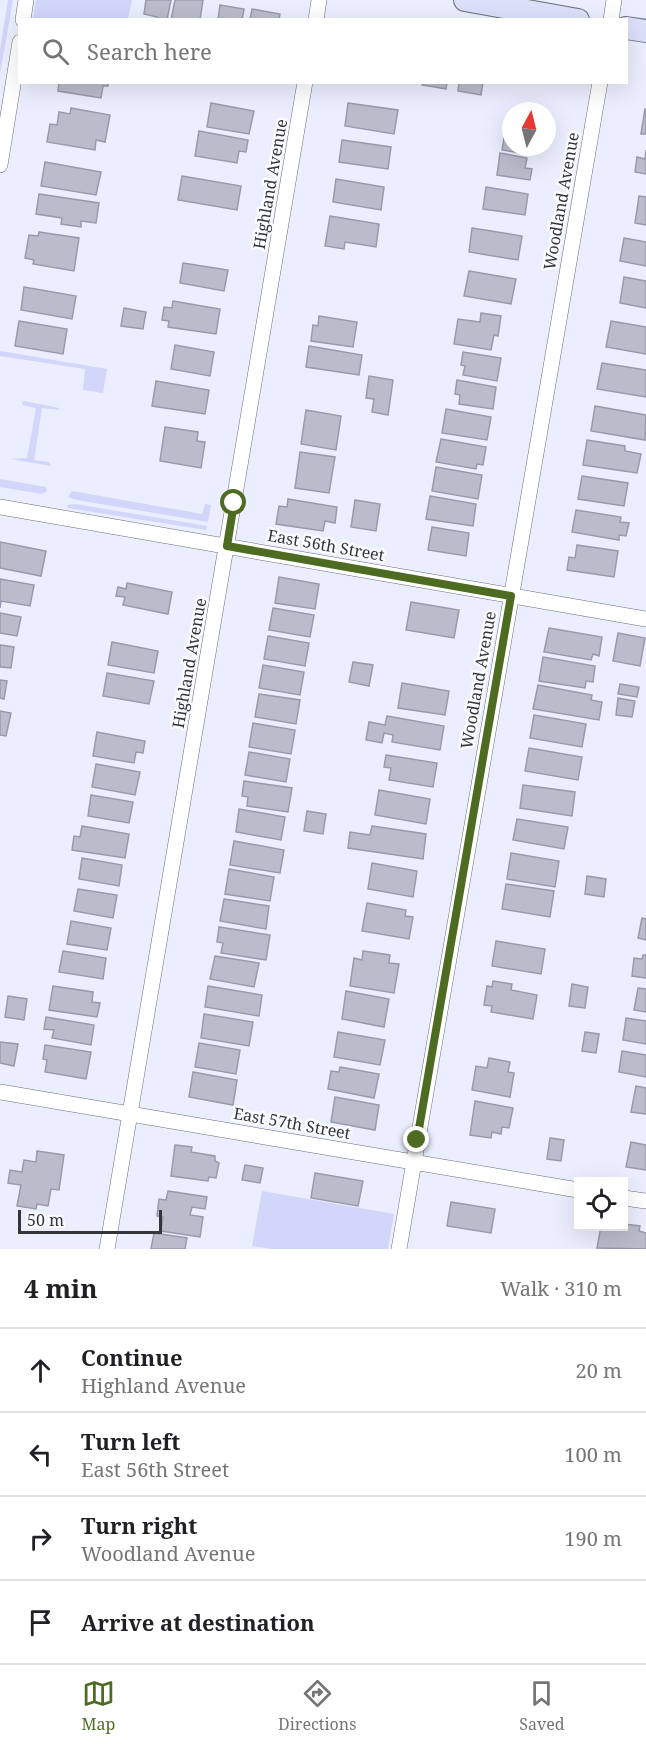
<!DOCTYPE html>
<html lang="en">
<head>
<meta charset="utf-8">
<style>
  :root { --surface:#fff; --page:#f6f6f6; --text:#202124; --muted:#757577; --line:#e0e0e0; --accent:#4d6b21 }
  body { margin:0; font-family:"Noto Serif",serif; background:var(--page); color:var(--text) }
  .controls { position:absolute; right:18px; bottom:18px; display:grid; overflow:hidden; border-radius:0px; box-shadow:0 6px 24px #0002 }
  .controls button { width:54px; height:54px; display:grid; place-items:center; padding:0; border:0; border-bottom:2px solid var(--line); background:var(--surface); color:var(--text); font:30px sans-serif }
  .compass { position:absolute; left:502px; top:102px; width:54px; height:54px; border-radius:50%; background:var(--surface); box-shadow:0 6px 24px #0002; rotate:7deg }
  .scale { position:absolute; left:18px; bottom:15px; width:144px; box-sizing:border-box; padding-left:6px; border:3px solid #34353b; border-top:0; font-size:16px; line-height:21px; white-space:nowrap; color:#34353b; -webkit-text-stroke:4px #fbfcff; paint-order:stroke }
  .stop { position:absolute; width:18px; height:18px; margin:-14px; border:4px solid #4d6b21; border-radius:50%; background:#fff }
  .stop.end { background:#4d6b21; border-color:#fff; box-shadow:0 2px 6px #0008 }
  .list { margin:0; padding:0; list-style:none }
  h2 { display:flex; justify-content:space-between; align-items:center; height:78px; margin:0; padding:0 24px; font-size:26px }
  h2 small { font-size:20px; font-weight:400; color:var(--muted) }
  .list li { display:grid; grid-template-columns:39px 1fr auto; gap:18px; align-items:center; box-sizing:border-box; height:84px; padding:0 24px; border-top:2px solid var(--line) }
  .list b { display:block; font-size:22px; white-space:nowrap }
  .list p { margin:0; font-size:20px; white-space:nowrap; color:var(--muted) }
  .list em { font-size:20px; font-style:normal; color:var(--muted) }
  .icon { flex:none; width:33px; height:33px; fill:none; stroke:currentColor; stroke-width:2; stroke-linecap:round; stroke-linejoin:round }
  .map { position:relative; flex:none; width:646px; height:1249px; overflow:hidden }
  .search { position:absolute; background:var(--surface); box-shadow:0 6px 24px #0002; left:18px; right:18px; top:18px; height:66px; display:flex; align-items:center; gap:15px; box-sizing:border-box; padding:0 21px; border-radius:0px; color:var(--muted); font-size:22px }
  .sheet { height:414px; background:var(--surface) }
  nav { display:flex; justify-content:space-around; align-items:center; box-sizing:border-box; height:84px; border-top:2px solid var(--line); background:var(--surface); font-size:16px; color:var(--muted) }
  nav a { display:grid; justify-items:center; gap:3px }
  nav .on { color:var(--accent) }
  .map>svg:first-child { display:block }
  .green { fill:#d1d6fa }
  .building { fill:#babccc; stroke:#989aa9; stroke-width:1.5 }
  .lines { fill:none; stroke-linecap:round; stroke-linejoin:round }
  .minor-casing { stroke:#6b6d7b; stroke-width:16 }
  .secondary-casing { stroke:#6b6d7b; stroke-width:24 }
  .minor { stroke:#fff; stroke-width:15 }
  .secondary { stroke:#dde0fa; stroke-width:22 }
  .route { stroke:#4d6b21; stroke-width:8 }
  .labels { text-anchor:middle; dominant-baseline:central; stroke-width:5; stroke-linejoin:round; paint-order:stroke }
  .street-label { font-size:16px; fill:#34353b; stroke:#fbfcff }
</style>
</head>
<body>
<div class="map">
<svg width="646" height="1249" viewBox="0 0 646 1249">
  <rect width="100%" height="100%" fill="#ebeefe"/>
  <path class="green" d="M8,0H13L0,74V50Z
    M36,0H132L128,19H33Z
    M0,351L107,369L103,393L83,390L85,369L0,356Z
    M23,401L59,408L58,410L42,408L34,460L49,462L51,466L11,459L27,458L36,408L22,405Z
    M0,479L46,487L47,491L42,494L0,487Z
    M72,491L202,514L205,504L211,505L208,522L77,500L68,497Z
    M75,504L207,526L206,530L68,508L67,505Z
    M262,1191L394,1214L388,1249H272L252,1246Z"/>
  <path class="building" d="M146,0H171L167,20H157V17L144,14Z
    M175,0H203L200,20H171Z
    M220,5L244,9L242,20H218Z
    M252,9L280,14L279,20H250Z
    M59,82H108V86H103L101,98L58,91Z
    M423,82H447L446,89L422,85Z
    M459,82H483L481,95L458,91Z
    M211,103L254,111L249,134L207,127Z
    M348,103L398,110L394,134L345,126Z
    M71,108L110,115L105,142L96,140L95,150L47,142L50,124L57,125L59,112L70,114Z
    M645,109H646V134H641Z
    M199,131L248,140L246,152L239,151L237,163L195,156Z
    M505,132L511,133V147H535L534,155L502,150Z
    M342,140L391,147L388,169L339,162Z
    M646,150V174L635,172L637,157L645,159Z
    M500,153L527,158L525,168L532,169L530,180L497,175Z
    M45,162L101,172L96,195L41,186Z
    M182,176L241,186L237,210L178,200Z
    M336,179L384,187L381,210L333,202Z
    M486,187L528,194L525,215L483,209Z
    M39,194L99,203L96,223L81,221V227L61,224L62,218L36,214Z
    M639,196L646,197V225L635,223Z
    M330,216L379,224L376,247L345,242L344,249L325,246Z
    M472,228L522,236L518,260L469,252Z
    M39,232L79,238L74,271L33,264L34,260L25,258L29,235L38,236Z
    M624,238L646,242V266L620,261Z
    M183,263L228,270L224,291L180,283Z
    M469,271L516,279L511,304L464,296Z
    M624,277L646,281V308L620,303Z
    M24,287L76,296L72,319L21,310Z
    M173,301L220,309L216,334L168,327L169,321L162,320L164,307L172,308Z
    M124,308L146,312L143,329L121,326Z
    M481,313L501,316L498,336L494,335L491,350L454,344L458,319L480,322Z
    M319,316L357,322L353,347L311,341L313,325L318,326Z
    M19,321L67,329L63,354L15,346Z
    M611,321L646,327V354L606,347Z
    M175,345L214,352L210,376L171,369Z
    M309,346L362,355L359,375L306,367Z
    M463,352L501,358L497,381L463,375L465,366L461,365Z
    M602,363L646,370V397L597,389Z
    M369,376L393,380L388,415L372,412L374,399L366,398Z
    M457,380L496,387L493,409L459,404L460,395L455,394Z
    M156,381L209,390L205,414L152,406Z
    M595,406L646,415L645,440L591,431Z
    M446,409L491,417L487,440L442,433Z
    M306,410L341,416L336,450L301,444Z
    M165,427L198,432L197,441L205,442L201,468L160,461Z
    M441,439L486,447L483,465L477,464L476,469L436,462Z
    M587,440L625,446V451L641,454L637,473L583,465Z
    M300,452L335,457L329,493L295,488Z
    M436,467L482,475L478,499L432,491Z
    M582,476L628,483L624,506L578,499Z
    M430,496L476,504L473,526L426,519Z
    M288,499L337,507L335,523L325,521L323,531L276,524L279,506L287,507Z
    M355,500L380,504L376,531L351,527Z
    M576,510L621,517L620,522L629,523L626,536L619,535V540L572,532Z
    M432,527L469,533L466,556L428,550Z
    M0,542L46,551L41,576L0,568Z
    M577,545L618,551L614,577L567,570L569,557L575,558Z
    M279,577L319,584L315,609L275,603Z
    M0,579L34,585L30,606L1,601L0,608Z
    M127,583L172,592L168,614L123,605L125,597L116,596L118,587L126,589Z
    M411,602L459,610L454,638L406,630Z
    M273,608L314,615L310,637L269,630Z
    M0,613L21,617L17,636L0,633Z
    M549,628L602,637L599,656L593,654L591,660L544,652Z
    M618,633L645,638L640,666L613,661Z
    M268,636L309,643L305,666L264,659Z
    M112,642L158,651L154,673L108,665Z
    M0,645L14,647L11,668L0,667Z
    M543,657L595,666L593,682L586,681L585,688L539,681Z
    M353,662L373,665L369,686L349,682Z
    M263,665L304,672L300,695L259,688Z
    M107,673L154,681L149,704L103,696Z
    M0,680L7,681L4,699L0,698Z
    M402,683L449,691L445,715L398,708Z
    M620,684L639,687L637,697L618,694Z
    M538,685L592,695L591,700L602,702L599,720L533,709Z
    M259,694L300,700L296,724L255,717Z
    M618,698L635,701L632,717L616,715Z
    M0,711L11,713L6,736L0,735Z
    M534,715L586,724L582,747L530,738Z
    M387,716L444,726L440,750L392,742L393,735L384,733L382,743L366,740L369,722L385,725Z
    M253,723L295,730L291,754L249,747Z
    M97,732L145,741L143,753L136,752L134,763L93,756Z
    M529,748L582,757L578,780L525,771Z
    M249,752L290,759L286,782L245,775Z
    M386,755L437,763L433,787L389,780L391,768L384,767Z
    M96,764L140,772L135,795L92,787Z
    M244,781L292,788L288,812L247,806L248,797L242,796Z
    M523,785L575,792L572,816L520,808Z
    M379,790L430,799L426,824L375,815Z
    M91,795L133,802L129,823L88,816Z
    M239,809L285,817L281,840L236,832Z
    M307,811L326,814L323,834L304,831Z
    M517,819L568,827L564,849L513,840Z
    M82,826L129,834L125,858L72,850L74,836L80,837Z
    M372,826L426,834L423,859L348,848L350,832L370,835Z
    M234,841L284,850L280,873L230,865Z
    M511,853L559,861L555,887L507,879Z
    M82,858L122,865L119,886L79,879Z
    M372,863L417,871L413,897L368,889Z
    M229,869L274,877L270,901L225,894Z
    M587,876L606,879L604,897L585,894Z
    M506,884L554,891L550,917L502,909Z
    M78,889L117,895L113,918L74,911Z
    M224,899L269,906L266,929L220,921Z
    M367,903L406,910L405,916L413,917L409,939L362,931Z
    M642,918L646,919V940L638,938Z
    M71,921L111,928L107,950L67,944Z
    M219,927L270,935L266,960L221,953L223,943L217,942Z
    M496,941L545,949L541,974L492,966Z
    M63,951L106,958L103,979L59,972Z
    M363,951L390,955L389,963L399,964L394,993L350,986L354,958L362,960Z
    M643,955H646V978L632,976L634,958L642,959Z
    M215,956L259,963L254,987L210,979Z
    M493,981L512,984L511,990L537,995L533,1019L491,1012L492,1006L484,1005L487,986L492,987Z
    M572,984L588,987L585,1008L569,1006Z
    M53,986L93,992L92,1002L100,1003L97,1017L49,1010Z
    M208,986L262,995L259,1016L205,1007Z
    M638,988L646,989V1012L634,1010Z
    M346,991L389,999L384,1027L342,1019Z
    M8,996L27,999L24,1020L5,1017Z
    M204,1014L253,1022L249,1046L201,1038Z
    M46,1017L94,1025L91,1045L52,1038L54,1030L44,1029Z
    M626,1018L646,1021V1044L623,1040Z
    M338,1032L385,1040L380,1065L334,1057Z
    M585,1032L599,1034L596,1053L582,1051Z
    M0,1042L18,1044L14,1066L0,1063Z
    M199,1043L240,1050L236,1074L195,1067Z
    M45,1045L91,1052L86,1079L45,1072L47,1060L43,1059Z
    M622,1051L646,1055V1077L619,1072Z
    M489,1058L510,1062L508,1072L514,1073L510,1097L472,1090L476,1066L487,1068Z
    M340,1067L379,1074L374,1098L328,1089L331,1071L339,1072Z
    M193,1072L237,1080L233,1105L189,1097Z
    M636,1086L646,1088V1114L631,1112Z
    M335,1097L379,1105L375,1130L331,1122Z
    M475,1101L513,1108L509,1128L502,1127L501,1134L492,1132L491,1138L470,1135Z
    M550,1138L564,1140L561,1161L547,1159Z
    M631,1142L646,1145V1170L626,1167Z
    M175,1145L192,1147L191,1152L215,1156V1161L219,1163L216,1178L209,1177L208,1181L171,1176Z
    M37,1151L64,1155L59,1190L51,1189L48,1206L37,1204L36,1209L17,1206L21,1185L8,1183L10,1170L22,1172L24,1160L36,1162Z
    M245,1165L263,1168L260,1183L242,1180Z
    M315,1173L363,1181L358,1206L311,1198Z
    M168,1191L207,1197L205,1209L192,1207L190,1215L203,1217L200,1237L161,1231L163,1217L157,1216L159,1199L166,1200Z
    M451,1202L495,1209L491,1233L447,1226Z
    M624,1224L640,1226L639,1231L646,1233V1249L597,1248L601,1226H624Z
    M154,1233L187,1238L185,1249H151Z"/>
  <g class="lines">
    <g class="minor-casing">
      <path id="minor" d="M23,20L26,0
        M316,20L319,0
        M611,20L614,0
        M0,165L20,42
        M0,507L646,619
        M0,1092L578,1190
        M624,1198L646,1201
        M107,1249L305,82
        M399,1249L600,82"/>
    </g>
    <g class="secondary-casing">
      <path id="secondary" d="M465,0L578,20
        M626,28L646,31"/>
    </g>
    <use href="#minor" class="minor"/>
    <use href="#secondary" class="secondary"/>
  </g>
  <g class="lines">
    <path class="route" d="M234,503L227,546L511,596L417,1140"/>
  </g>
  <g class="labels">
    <g class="street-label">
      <text transform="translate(270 184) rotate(-80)">Highland Avenue</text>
      <text transform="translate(561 201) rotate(-80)">Woodland Avenue</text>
      <text transform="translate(326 545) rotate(10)">East 56th Street</text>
      <text transform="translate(189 663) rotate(-80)">Highland Avenue</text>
      <text transform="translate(478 680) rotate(-80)">Woodland Avenue</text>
      <text transform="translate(292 1123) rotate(10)">East 57th Street</text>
    </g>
  </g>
</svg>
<div class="controls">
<button><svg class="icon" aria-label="locate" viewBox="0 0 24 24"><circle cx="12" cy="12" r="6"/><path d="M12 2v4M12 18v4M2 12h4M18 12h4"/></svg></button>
</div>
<svg class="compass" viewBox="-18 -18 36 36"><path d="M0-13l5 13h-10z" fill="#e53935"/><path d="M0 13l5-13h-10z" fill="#757577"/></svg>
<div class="scale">50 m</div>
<div class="stop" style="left:234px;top:503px"></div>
<div class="stop end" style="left:417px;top:1140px"></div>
<div class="search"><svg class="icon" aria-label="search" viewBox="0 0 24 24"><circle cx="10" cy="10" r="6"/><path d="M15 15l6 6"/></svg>Search here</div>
</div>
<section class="sheet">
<h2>4 min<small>Walk · 310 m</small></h2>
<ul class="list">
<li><svg class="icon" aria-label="ahead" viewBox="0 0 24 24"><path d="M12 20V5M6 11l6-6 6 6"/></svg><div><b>Continue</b><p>Highland Avenue</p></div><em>20 m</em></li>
<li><svg class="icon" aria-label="left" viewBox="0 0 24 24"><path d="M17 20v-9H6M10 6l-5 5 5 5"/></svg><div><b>Turn left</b><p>East 56th Street</p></div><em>100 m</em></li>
<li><svg class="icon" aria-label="right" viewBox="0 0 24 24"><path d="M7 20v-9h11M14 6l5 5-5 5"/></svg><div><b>Turn right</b><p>Woodland Avenue</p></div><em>190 m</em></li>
<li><svg class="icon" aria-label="arrive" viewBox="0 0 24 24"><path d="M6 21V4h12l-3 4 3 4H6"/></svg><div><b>Arrive at destination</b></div></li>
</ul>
</section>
<nav>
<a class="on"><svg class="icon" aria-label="map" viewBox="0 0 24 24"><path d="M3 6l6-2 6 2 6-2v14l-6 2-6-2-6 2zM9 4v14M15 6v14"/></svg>Map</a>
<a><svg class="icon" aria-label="directions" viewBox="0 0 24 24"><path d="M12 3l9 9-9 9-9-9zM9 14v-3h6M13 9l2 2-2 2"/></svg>Directions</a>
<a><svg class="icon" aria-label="saved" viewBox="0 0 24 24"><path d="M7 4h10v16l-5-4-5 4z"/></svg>Saved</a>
</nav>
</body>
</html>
